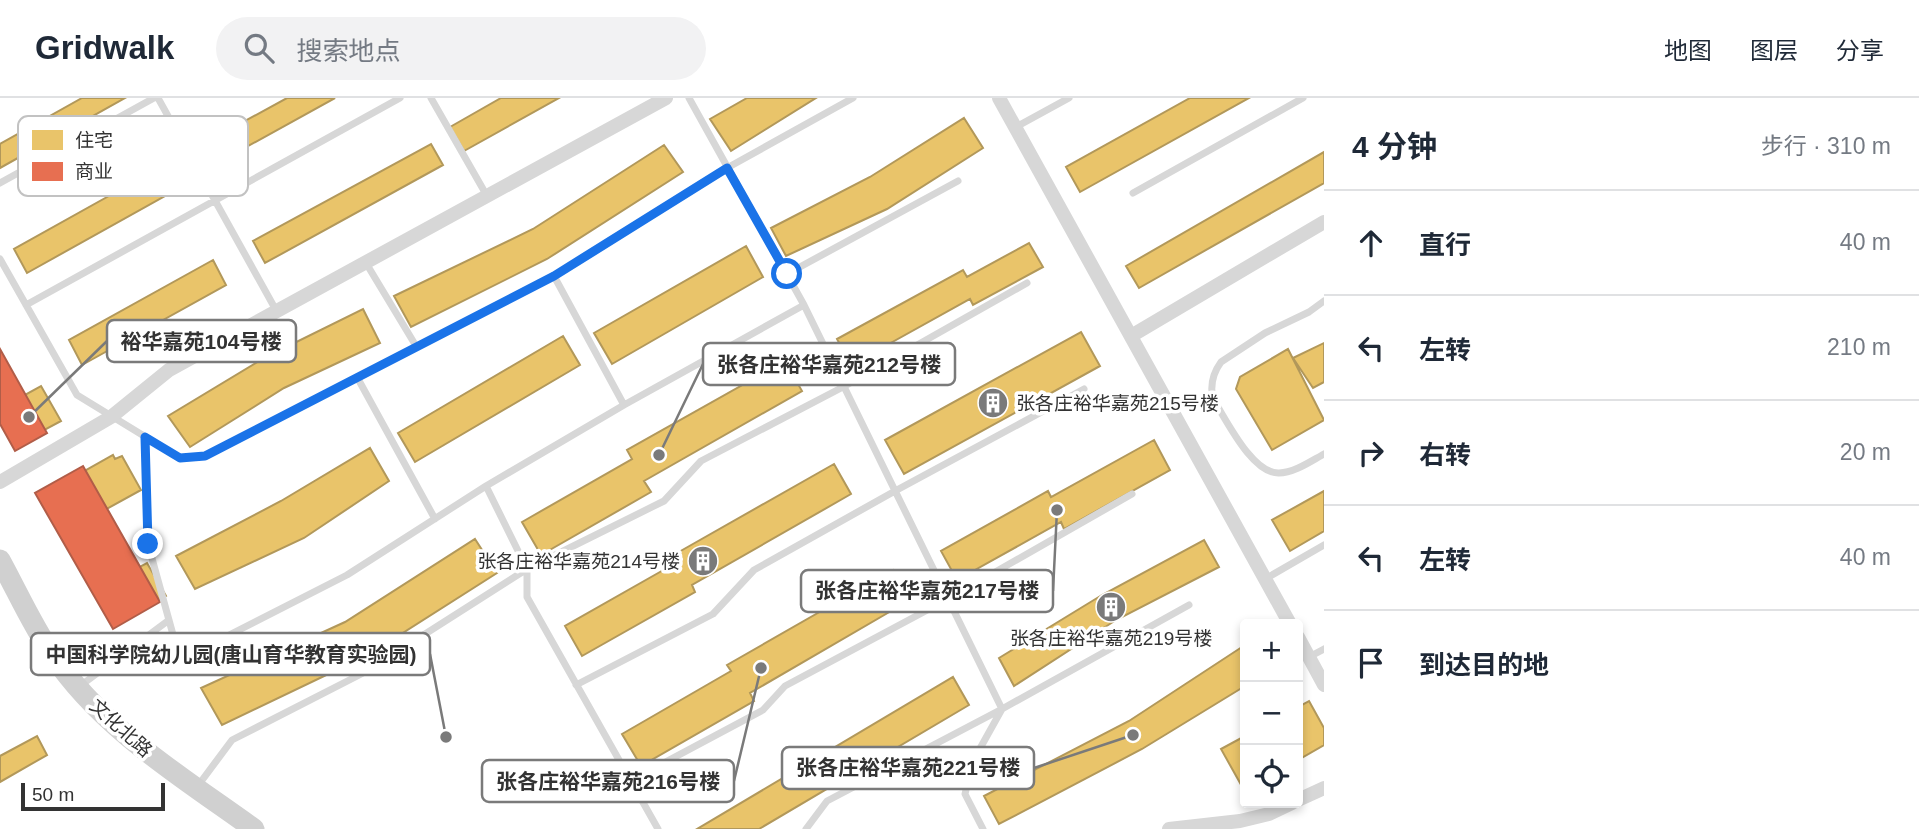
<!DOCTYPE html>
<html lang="zh">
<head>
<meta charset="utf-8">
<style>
  :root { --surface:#fff; --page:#f2f2f3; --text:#1f2937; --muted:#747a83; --line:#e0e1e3 }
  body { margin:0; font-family:Helvetica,"Noto Sans SC",sans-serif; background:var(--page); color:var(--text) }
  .controls { position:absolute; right:21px; bottom:21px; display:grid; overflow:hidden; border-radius:7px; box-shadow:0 4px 10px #0003 }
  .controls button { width:63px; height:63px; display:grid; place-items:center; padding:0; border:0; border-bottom:2px solid var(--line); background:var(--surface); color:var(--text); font:35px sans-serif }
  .scale { position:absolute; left:21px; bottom:18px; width:144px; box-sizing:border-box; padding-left:7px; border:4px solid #333; border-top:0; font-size:19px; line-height:24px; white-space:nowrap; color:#333; -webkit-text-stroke:5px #fff; paint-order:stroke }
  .stop { position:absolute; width:21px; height:21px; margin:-16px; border:5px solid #1a73e8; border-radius:50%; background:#fff }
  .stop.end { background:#1a73e8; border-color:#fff; box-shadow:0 2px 7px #0008 }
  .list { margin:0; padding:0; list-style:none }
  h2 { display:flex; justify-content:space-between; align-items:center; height:91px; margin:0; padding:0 28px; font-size:30px }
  h2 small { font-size:23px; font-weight:400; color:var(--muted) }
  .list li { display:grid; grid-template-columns:46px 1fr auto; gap:21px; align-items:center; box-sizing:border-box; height:105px; padding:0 28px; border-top:2px solid var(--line) }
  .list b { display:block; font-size:26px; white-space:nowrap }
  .list em { font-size:23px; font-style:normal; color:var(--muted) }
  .icon { flex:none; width:38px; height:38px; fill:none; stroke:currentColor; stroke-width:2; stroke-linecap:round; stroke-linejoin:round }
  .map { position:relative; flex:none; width:1324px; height:731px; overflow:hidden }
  header { display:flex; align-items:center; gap:42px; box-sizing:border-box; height:98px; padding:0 35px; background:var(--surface); border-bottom:2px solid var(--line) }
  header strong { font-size:33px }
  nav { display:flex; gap:38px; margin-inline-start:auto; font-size:24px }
  .search { width:490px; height:63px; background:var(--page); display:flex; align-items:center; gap:18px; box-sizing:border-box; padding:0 24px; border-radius:38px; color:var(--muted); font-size:26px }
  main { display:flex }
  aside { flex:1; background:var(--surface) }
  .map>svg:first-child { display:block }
  .homes { fill:#e9c46a; stroke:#b2985a; stroke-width:2 }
  .shops { fill:#e76f51; stroke:#b15d48; stroke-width:2 }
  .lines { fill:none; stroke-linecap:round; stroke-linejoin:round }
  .lane { stroke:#d7d7d7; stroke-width:7 }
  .street { stroke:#d7d7d7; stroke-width:14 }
  .secondary { stroke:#d0d0d0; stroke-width:21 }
  .route { stroke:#1a73e8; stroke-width:9 }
  .labels { text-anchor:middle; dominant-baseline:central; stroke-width:7; stroke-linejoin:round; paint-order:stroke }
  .poi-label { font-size:19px; fill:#333; stroke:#fff; text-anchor:start }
  .street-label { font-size:19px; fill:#333; stroke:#fff }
  .key { fill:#fff; stroke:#c2c2c2; stroke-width:2 }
  .key-label { font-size:19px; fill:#333 }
  .leader { fill:none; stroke:#7a7a7a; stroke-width:2.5 }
  .callout-dot { fill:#7a7a7a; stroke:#fff; stroke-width:2.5 }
  .callout { fill:#fff; stroke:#7a7a7a; stroke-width:2.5 }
  .callout-label { font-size:21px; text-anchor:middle; font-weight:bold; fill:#333 }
</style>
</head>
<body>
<header>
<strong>Gridwalk</strong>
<div class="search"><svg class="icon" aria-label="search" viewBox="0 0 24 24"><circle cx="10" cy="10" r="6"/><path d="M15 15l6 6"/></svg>搜索地点</div>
<nav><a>地图</a><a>图层</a><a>分享</a></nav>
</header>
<main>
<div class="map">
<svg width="1324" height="731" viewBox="0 0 1324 731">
  <rect width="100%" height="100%" fill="#fff"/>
  <path class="homes" d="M82,0H125L0,70V46Z
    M287,0H335L212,68L201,47Z
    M501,0H559L464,53L450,29Z
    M747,0H816L731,53L710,21Z
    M1190,0H1249L1080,94L1066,69Z
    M964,20L983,50L887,111L786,158L771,130L870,79Z
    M431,46L443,67L265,165L253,143Z
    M664,47L683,74L547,161L411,229L394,198L533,131Z
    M1324,54V85L1139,190L1126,168Z
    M159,70L172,94L27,175L14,151Z
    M1029,145L1043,169L973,207L970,201L851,267L837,241L963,172L967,179Z
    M746,148L763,179L612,266L594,235Z
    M213,162L226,187L82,267L69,242Z
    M363,211L380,245L284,290L190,349L168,318L264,260Z
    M1081,234L1100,268L904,376L885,342Z
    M563,238L580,267L415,364L398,335Z
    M1324,245V284L1313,290L1293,260Z
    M1288,251L1324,322L1272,352L1236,291L1240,279Z
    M785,263L802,293L644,383L651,394L541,457L522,424L632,361L627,352Z
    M41,288L61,323L44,332L46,335L36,340L35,338L15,349L0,321V316L5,313L3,309Z
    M1154,342L1170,372L1064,431L1061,424L957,482L941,453L1048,393L1051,399Z
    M370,350L389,383L304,440L195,491L176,458L281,403Z
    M113,357L115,361L122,358L141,392L63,435L42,397Z
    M834,366L851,396L692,487L695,494L582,558L565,528L674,466L670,459Z
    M1324,393V433L1290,453L1272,422Z
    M475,441L497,475L368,557L222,627L201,590L345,524Z
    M1204,442L1219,469L1116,522L1014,588L999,560L1102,497Z
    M147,465L166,498L115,527L97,495L108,489L106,485L133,470L134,472Z
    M893,472L910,502L750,595L754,603L641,668L622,636L731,573L727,567Z
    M1245,547V588L1142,651L999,726L984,698L1129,623Z
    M953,579L969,607L759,731H697Z
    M1309,603L1324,630V647L1298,662V609Z
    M37,638L47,657L0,684V658Z
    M1245,638V691L1244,692L1221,651Z"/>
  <path class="shops" d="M0,251L47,335L15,353L0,326Z
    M83,368L160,504L113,531L35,395Z"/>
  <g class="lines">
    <path class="lane" d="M158,0L277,214
      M431,0L487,98
      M689,0L804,207L1002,611L973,663L965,696L983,731
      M1016,29L1069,0
      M0,85L154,0
      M1133,95L1303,0
      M0,161L77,297L180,360L205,358L554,178L727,70L853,0
      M366,165L416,248
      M787,176L958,83
      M554,178L624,307
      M1324,203L1309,214L1265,235L1221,264C1213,275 1210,288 1213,301C1226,321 1252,376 1279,375C1294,375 1311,363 1324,356
      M26,207L400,0
      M357,279L435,421
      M145,339L148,446L180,562L347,477L486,388L624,307L804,207
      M486,388L527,471V499L658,731
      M1265,481L1324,447
      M1309,559L1324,551
      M576,587L713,516L754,472L895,393L1084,291
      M80,588L169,522
      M630,683L763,612L785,588L948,501L1132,396
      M197,689L232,642L367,573L527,471L664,403L701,363L843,289L1027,185
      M806,731L827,703L1002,611L1189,507"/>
    <path class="street" d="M999,0L1290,526
      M1131,238L1324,124
      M0,384L111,319L169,272L666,0
      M1298,539L1324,587
      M1298,702L1324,690
      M1169,731L1240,723L1269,716L1292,705"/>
    <path class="secondary" d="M0,462C17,493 32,527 52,556C102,631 182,679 254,731"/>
  </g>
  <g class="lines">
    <path class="route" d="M148,446L145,339L180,360L205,358L554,178L727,70L787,176"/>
  </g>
  <defs>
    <g id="building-disc" transform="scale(1.575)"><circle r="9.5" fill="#7a7a7a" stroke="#fff"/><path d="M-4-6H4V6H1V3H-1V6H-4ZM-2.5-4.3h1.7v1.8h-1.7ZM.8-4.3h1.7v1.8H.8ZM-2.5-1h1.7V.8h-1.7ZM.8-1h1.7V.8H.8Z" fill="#fff"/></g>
  </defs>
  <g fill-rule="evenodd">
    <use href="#building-disc" x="993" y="305"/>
    <use href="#building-disc" x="703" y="463"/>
    <use href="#building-disc" x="1111" y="509"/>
  </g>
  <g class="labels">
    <g class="poi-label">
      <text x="1016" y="305">张各庄裕华嘉苑215号楼</text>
      <text x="680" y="463" text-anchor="end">张各庄裕华嘉苑214号楼</text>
      <text x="1111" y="540" text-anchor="middle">张各庄裕华嘉苑219号楼</text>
    </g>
    <g class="street-label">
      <text transform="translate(121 630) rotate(42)">文化北路</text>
    </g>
  </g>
  <rect x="18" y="18" width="230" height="80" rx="10" class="key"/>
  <rect x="32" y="32" width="31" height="20" fill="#e9c46a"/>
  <rect x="32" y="64" width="31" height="19" fill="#e76f51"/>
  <g class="key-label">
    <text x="75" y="49">住宅</text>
    <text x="75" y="80">商业</text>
  </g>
  <path class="leader" d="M29 319L107 243M659 357L703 266M1057 412L1053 493M446 639L430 556M1133 637L1034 670M761 570L734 683"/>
  <g class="callout-dot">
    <circle cx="29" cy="319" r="7"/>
    <circle cx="659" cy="357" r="7"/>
    <circle cx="1057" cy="412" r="7"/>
    <circle cx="446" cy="639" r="7"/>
    <circle cx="1133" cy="637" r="7"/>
    <circle cx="761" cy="570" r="7"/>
  </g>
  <g class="callout">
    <rect x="107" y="222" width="189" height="42" rx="7"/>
    <rect x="703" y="245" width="252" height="42" rx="7"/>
    <rect x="801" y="472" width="252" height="42" rx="7"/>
    <rect x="31" y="535" width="399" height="42" rx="7"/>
    <rect x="782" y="649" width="252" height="42" rx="7"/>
    <rect x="482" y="662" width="252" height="42" rx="7"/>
  </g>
  <g class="callout-label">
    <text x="201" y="251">裕华嘉苑104号楼</text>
    <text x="829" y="274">张各庄裕华嘉苑212号楼</text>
    <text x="927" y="500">张各庄裕华嘉苑217号楼</text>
    <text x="231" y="564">中国科学院幼儿园(唐山育华教育实验园)</text>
    <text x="908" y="677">张各庄裕华嘉苑221号楼</text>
    <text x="608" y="691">张各庄裕华嘉苑216号楼</text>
  </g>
</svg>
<div class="controls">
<button>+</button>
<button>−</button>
<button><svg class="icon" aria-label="locate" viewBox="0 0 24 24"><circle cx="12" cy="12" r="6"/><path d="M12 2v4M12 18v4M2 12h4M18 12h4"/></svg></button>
</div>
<div class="scale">50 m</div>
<div class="stop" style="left:787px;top:176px"></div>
<div class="stop end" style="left:148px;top:446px"></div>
</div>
<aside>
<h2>4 分钟<small>步行 · 310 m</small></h2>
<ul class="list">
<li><svg class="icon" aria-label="ahead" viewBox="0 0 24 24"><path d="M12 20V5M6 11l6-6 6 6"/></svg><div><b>直行</b></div><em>40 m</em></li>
<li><svg class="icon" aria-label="left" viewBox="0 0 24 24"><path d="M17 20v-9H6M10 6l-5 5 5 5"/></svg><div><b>左转</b></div><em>210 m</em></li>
<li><svg class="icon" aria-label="right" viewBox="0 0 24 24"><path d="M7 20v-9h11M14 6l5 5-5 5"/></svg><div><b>右转</b></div><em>20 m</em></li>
<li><svg class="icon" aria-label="left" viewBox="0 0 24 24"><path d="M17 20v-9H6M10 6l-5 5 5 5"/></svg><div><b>左转</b></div><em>40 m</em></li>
<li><svg class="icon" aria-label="arrive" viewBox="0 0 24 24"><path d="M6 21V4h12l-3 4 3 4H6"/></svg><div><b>到达目的地</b></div></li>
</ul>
</aside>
</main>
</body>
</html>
